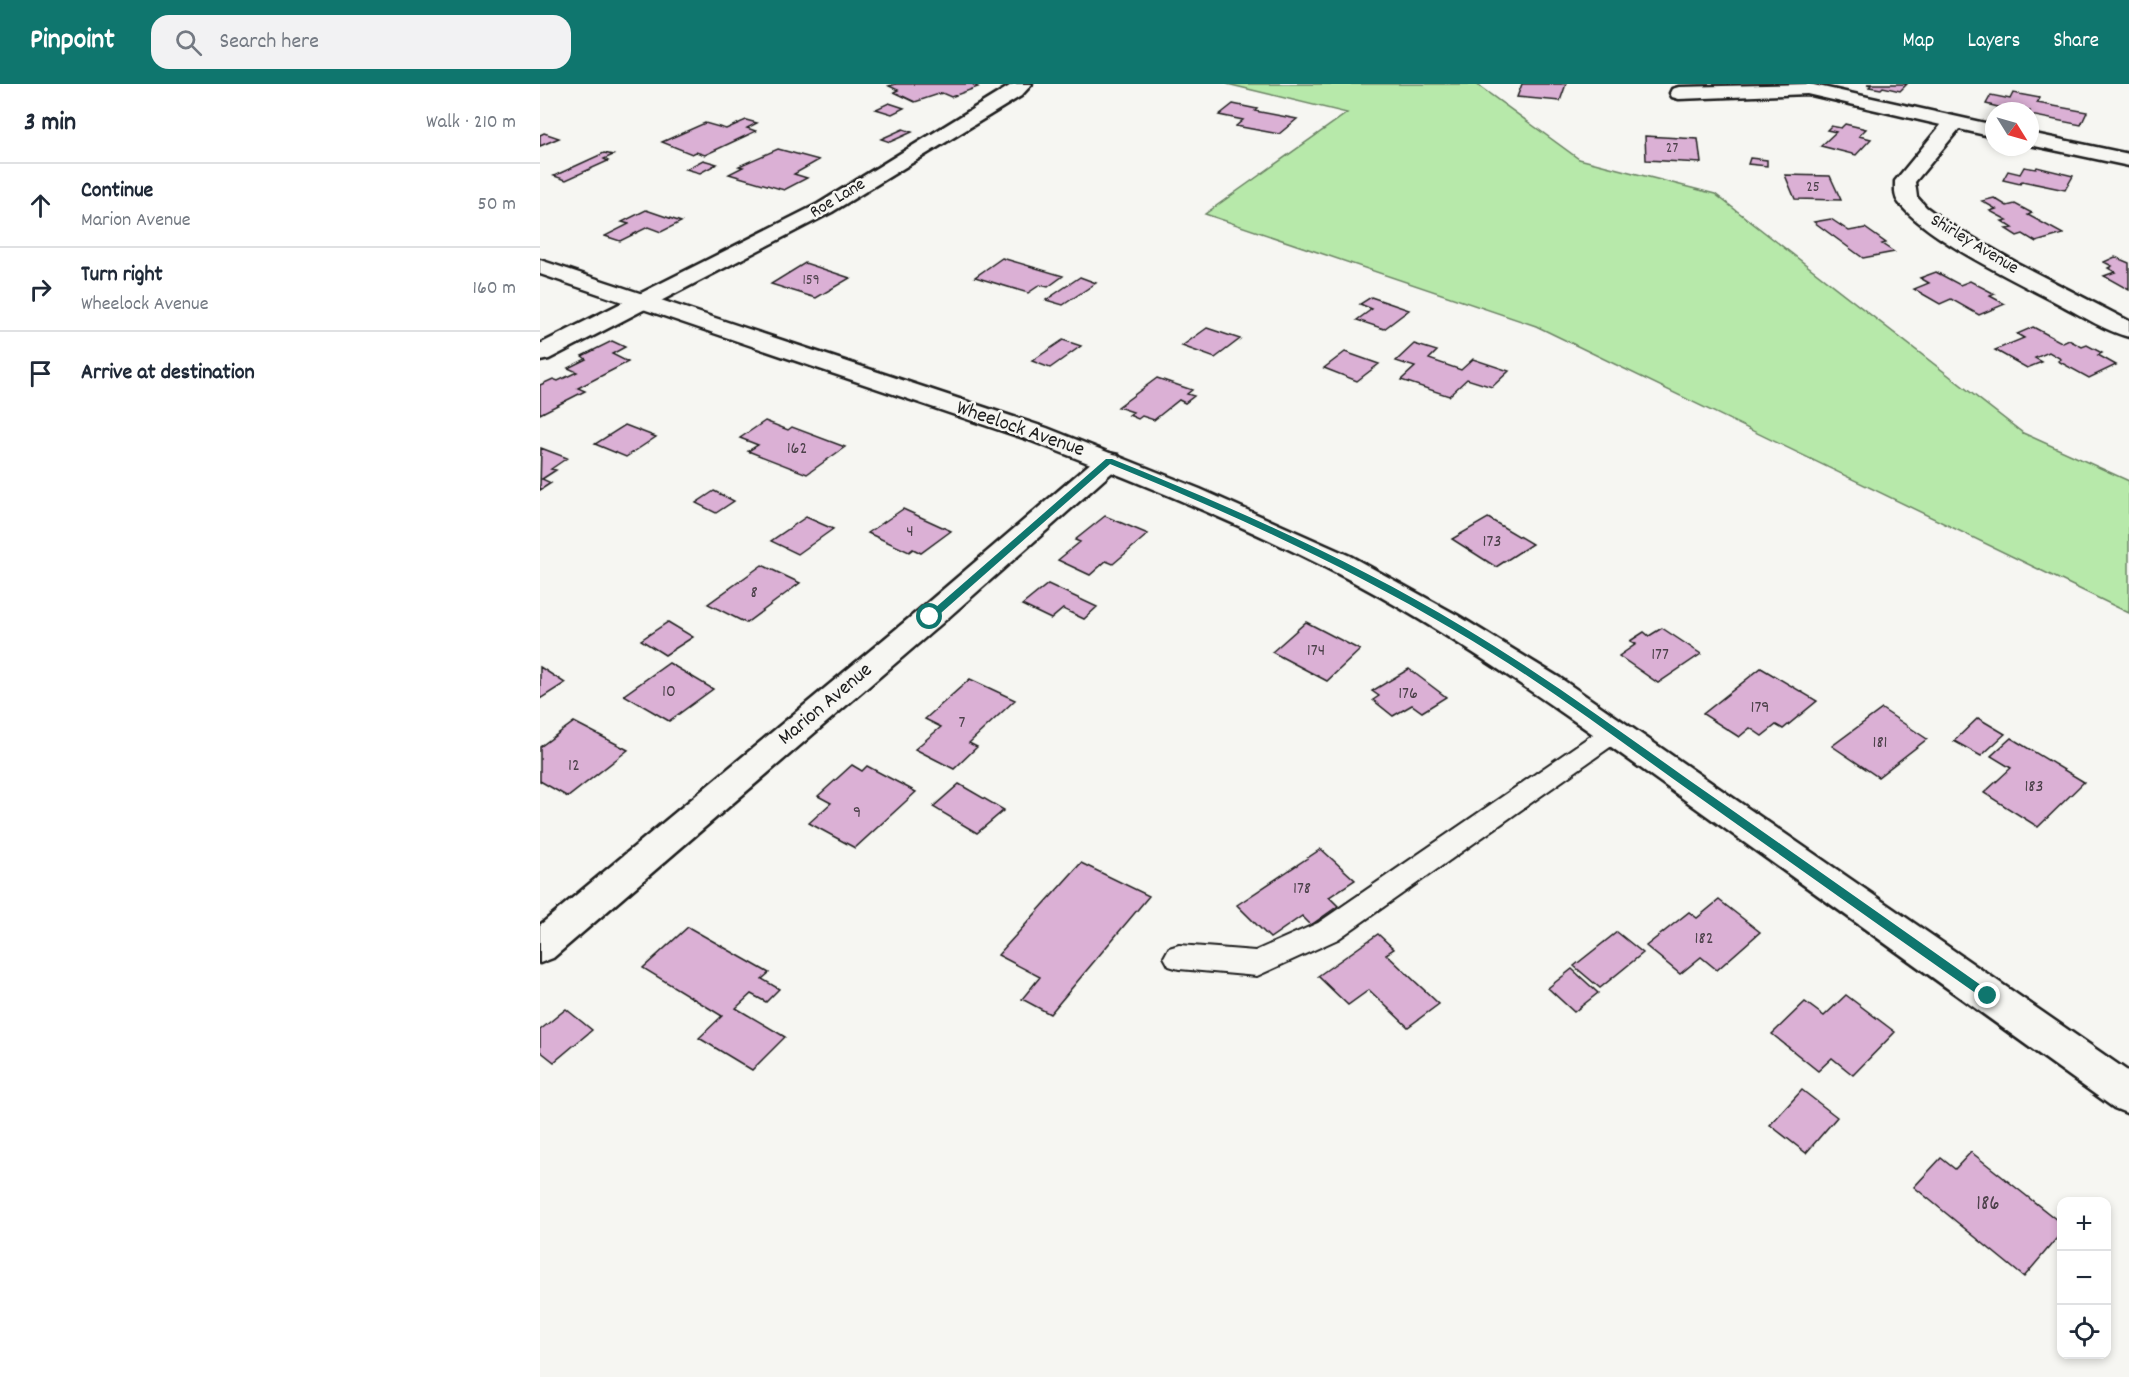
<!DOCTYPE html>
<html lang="en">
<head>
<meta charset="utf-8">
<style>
  :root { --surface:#fff; --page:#f2f2f3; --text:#1f2937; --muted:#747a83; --line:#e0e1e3; --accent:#0f766e }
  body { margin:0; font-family:Dekko,sans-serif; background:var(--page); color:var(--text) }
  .controls { position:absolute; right:18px; bottom:18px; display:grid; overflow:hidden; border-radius:12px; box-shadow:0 3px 9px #0003 }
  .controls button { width:54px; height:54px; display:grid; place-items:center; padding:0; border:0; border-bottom:2px solid var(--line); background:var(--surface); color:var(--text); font:30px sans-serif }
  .compass { position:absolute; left:1445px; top:18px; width:54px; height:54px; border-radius:50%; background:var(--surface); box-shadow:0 3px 9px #0003; rotate:127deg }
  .stop { position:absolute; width:18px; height:18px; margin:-14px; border:4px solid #0f766e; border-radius:50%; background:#fff }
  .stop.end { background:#0f766e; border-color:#fff; box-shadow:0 2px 6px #0008 }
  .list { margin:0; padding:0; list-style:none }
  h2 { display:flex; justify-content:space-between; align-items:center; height:78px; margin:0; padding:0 24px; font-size:26px }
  h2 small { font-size:20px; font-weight:400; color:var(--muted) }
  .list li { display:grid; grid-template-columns:39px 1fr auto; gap:18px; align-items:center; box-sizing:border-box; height:84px; padding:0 24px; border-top:2px solid var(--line) }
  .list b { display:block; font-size:22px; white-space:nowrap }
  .list p { margin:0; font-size:20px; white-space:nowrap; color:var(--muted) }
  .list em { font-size:20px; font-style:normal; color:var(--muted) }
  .icon { flex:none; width:33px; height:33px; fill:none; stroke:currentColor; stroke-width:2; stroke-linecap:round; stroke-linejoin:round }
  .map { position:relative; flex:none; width:1589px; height:1293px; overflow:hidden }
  header { display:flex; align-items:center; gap:36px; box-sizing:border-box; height:84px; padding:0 30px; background:var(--accent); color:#fff }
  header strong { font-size:28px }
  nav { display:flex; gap:33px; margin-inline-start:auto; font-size:21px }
  .search { width:420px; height:54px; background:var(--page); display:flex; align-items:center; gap:15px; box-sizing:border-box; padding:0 21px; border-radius:18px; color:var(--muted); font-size:22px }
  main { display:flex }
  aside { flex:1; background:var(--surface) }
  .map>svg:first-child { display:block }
  .green { fill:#b7e9aa; stroke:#6a8263; stroke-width:1.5 }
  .building { fill:#dbb0d5; stroke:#1c1c1c; stroke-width:1.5 }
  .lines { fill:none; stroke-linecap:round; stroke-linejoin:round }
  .service-casing { stroke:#1c1c1c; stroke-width:4 }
  .minor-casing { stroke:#1c1c1c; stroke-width:5 }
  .tertiary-casing { stroke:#1c1c1c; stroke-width:5 }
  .service { fill:#f6f6f2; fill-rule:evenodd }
  .minor { fill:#f6f6f2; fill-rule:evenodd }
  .tertiary { fill:#f6f6f2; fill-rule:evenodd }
  .route { fill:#0f766e }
  .labels { text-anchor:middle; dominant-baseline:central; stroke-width:5; stroke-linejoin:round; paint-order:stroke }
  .far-number-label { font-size:15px; fill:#4c414a }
  .far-street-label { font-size:18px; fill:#1c1c1c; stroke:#f6f6f2 }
  .number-label { font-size:18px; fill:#4c414a }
  .street-label { font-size:21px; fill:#1c1c1c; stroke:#f6f6f2 }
  .near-number-label { font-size:21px; fill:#4c414a }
</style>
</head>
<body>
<header>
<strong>Pinpoint</strong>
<div class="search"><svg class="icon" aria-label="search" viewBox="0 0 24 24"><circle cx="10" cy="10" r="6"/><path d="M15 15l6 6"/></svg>Search here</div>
<nav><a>Map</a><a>Layers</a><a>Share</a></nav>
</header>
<main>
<aside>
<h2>3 min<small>Walk · 210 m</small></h2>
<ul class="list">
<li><svg class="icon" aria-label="ahead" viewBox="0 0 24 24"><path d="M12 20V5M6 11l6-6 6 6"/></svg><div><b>Continue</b><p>Marion Avenue</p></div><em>50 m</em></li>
<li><svg class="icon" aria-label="right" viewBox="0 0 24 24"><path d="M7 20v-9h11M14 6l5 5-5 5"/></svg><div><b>Turn right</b><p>Wheelock Avenue</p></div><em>160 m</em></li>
<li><svg class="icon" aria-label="arrive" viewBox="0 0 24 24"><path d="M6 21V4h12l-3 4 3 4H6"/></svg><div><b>Arrive at destination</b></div></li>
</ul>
</aside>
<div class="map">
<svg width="1589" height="1293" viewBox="0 0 1589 1293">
  <rect width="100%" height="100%" fill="#f6f6f2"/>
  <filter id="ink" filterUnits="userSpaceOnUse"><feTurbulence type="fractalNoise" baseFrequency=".0167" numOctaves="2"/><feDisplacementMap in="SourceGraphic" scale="12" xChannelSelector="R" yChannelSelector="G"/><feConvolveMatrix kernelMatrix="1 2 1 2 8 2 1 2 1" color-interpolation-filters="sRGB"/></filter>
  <g filter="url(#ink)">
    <path class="green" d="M687,0H936L1039,75L1175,110L1483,349L1589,397V529L996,242L665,130L807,29Z"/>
    <path class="building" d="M356,0H432L438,3L411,13L402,9L375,18L354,8L358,6L349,2Z
      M982,0H1026L1020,17L977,13Z
      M1327,0H1367L1360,7L1343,3L1341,5L1329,3L1331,1Z
      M1473,9L1500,14L1497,19L1547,28L1541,41L1490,31V27H1474L1446,20L1451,11L1470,15Z
      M349,19L364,24L352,30L336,25Z
      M693,20L717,25L715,27L757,35L739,50L696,42L703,36L679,31Z
      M206,36L217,39L207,44L216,47L165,71L156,68L152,70L122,58L165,39L186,45Z
      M1305,40L1326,45L1319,52L1331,55L1316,71L1281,62L1296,48L1287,46L1291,42L1301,44Z
      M363,45L372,48L350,58L341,55Z
      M4,49L19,54L0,62V51Z
      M1105,52L1158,55L1161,79L1106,76Z
      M238,65L279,76L254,90L267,94L244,106L189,90L203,83L199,82Z
      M64,69L73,71L64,75L68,77L26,96L14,92Z
      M1210,74L1227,76V82L1208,80Z
      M163,76L177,80L160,89L146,85Z
      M1484,83L1496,85L1497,83L1533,92L1525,106L1482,97L1480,100L1463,96L1468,87L1480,90Z
      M1245,91L1290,92L1301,116L1255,115Z
      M1454,114L1467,122L1475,120L1492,129L1488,131L1523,150L1496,158L1483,150L1477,152L1466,145L1473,144L1462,137L1467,136L1450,127L1456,125L1442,117Z
      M106,126L141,138L121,148L108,143L80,157L65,152L89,140L82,138Z
      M1291,135L1309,147L1325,144L1346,159L1342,160L1354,168L1323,174L1274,138Z
      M1575,173L1589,179V206L1564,192L1575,188L1568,184L1572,182L1564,178Z
      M462,174L523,192L508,203L500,201L488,209L435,193Z
      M265,179L310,194L276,214L231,200Z
      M1396,188L1420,201L1430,197L1455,210L1450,212L1465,220L1439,231L1411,215L1400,220L1374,205L1389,199L1380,194Z
      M540,193L556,199L523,221L506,216Z
      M831,213L869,226L844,245L817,236L832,225L820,220Z
      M1493,243L1523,259L1529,256L1542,263L1547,261L1562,269L1558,271L1576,281L1549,294L1518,277L1521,275L1509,268L1495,274L1502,278L1487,284L1455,266L1484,254L1477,250Z
      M667,244L700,255L675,274L642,262Z
      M523,256L541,262L510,284L492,277Z
      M72,257L85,263L72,270L88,278L38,304L45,307L0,330V301L13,295L18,297L37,288L28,284L46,275L42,272Z
      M874,260L897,267L889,275L921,286L933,275L969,287L952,303L927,295L909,312L861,296L875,283L856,277Z
      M805,268L839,280L817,297L784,284Z
      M617,294L652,306L647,310L654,312L645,319L639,316L614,336L602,332L598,335L589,331L593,328L578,323Z
      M225,337L248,346L252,343L305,363L267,390L208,367L218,361L200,354Z
      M85,341L116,353L86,373L55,360Z
      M1,364L27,374L11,385L16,386L2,395L11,399L0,406Z
      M174,407L194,417L176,429L156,419Z
      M363,425L411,447L381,469L373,465L369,468L328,449Z
      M565,432L608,450L573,480L566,477L550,491L518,476L540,458L535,456Z
      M266,433L293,445L258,470L231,457Z
      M948,434L992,460L956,483L912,455Z
      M222,481L260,499L206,539L168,520Z
      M508,500L557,523L544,535L523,525L511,535L482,521Z
      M128,538L153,553L125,571L101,556Z
      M766,538L820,566L787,597L732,568Z
      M1122,544L1161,570L1118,599L1079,572L1096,560L1090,557L1104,548L1109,552Z
      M129,579L173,605L129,637L84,611Z
      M0,583L25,599L0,615Z
      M1221,584L1277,617L1243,645L1236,641L1222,652L1210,644L1199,653L1163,630Z
      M869,585L906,613L882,628L872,621L853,632L833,616L839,612L832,607Z
      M430,595L475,616L429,659L437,663L414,685L375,665L401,643L385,635Z
      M1342,625L1387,655L1338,693L1292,662Z
      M1438,634L1465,650L1441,672L1414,657Z
      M34,638L88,666L28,713L0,697V663Z
      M1471,654L1544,698L1498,743L1444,709L1471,684L1451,672Z
      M312,681L322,687L327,682L376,708L315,764L269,739L291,719L278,712Z
      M419,700L464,726L437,749L393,723Z
      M781,765L815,796L789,813L798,822L771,841L762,832L730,854L697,821Z
      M541,779L609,812L510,930L482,915L500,893L458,871Z
      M1179,816L1220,848L1177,886L1161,873L1140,890L1106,862L1149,828L1157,834Z
      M148,843L229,889L222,895L239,905L226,918L211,910L196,924L245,953L212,986L159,954L182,932L103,884Z
      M1077,848L1103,869L1060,904L1034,882Z
      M838,850L854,865L846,870L899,920L868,943L829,906L808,921L778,892Z
      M1032,885L1058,909L1034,928L1008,904Z
      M1306,911L1355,948L1313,991L1292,974L1278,987L1232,950L1265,918L1284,932Z
      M26,925L52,946L14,978L0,967V946Z
      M1262,1006L1297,1033L1266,1069L1230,1041Z
      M1431,1068L1522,1140V1148L1484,1193L1374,1103L1401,1074L1415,1085Z"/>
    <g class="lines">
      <g class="service-casing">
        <path id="service" d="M1074,639L1083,642L1087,648L1083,654L798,855L717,892L639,885L629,882L624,873L629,864L639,861L715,867L778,839L1065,642Z"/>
      </g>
      <g class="minor-casing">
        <path id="minor" d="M473,0H492L481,12L292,128L9,275L0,277V260L278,120Z
          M1269,0L1454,41V53L1419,45L1375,98L1377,113L1386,123L1409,140L1477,179L1589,237V253C1566,247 1544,233 1523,222C1478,198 1389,157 1359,119C1354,113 1355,105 1355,97L1401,41L1267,10L1139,15L1132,13L1130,9L1132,5L1139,3Z
          M1490,49L1589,70V82L1490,61Z
          M569,369L578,371L582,377L578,383L401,540L13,874L0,879V841L379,526L560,371Z"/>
      </g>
      <g class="tertiary-casing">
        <path id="tertiary" d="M0,176L507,344L660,405L810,472L917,531L1020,594L1589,988V1030L1574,1024C1442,929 1310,834 1177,739C1067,660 959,580 841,513C728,450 609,402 489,356L0,190Z"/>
      </g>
      <use href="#service" class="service"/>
      <use href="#minor" class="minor"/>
      <use href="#tertiary" class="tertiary"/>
    </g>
  </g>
  <path class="route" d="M566,375H572C692,423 811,476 923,543C1000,589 1073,642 1146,694C1248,765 1350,837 1452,909V915H1444C1340,842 1236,768 1132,694C1061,643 990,590 914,546C804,481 688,428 570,380L393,536H387V531Z"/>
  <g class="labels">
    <g class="far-number-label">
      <text x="1132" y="65">27</text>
      <text x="1273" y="104">25</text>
      <text x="271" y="197">159</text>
    </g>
    <g class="far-street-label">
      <text transform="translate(298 115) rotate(-31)">Roe Lane</text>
      <text transform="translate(1434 161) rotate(31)">Shirley Avenue</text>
    </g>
    <g class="number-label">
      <text x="257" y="365">162</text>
      <text x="370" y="448">4</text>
      <text x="952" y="458">173</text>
      <text x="214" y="509">8</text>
      <text x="776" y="567">174</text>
      <text x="1120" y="571">177</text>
      <text x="129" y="608">10</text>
      <text x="868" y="610">176</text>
      <text x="1220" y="624">179</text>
      <text x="422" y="639">7</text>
      <text x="1340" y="659">181</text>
      <text x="34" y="682">12</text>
      <text x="1494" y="703">183</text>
      <text x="317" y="729">9</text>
      <text x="762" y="805">178</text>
      <text x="1164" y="855">182</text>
    </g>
    <g class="street-label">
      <text transform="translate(480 346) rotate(19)">Wheelock Avenue</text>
      <text transform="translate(286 621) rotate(-40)">Marion Avenue</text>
    </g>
    <g class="near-number-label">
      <text x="1448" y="1121">186</text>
    </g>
  </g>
</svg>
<div class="controls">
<button>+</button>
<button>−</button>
<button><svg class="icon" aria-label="locate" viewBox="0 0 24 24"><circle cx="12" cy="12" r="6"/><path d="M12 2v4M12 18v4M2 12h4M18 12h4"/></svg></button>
</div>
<svg class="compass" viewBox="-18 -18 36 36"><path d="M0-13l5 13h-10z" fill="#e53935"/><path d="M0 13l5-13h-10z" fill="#747a83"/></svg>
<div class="stop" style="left:390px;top:533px"></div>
<div class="stop end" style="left:1448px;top:912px"></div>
</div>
</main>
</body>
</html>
